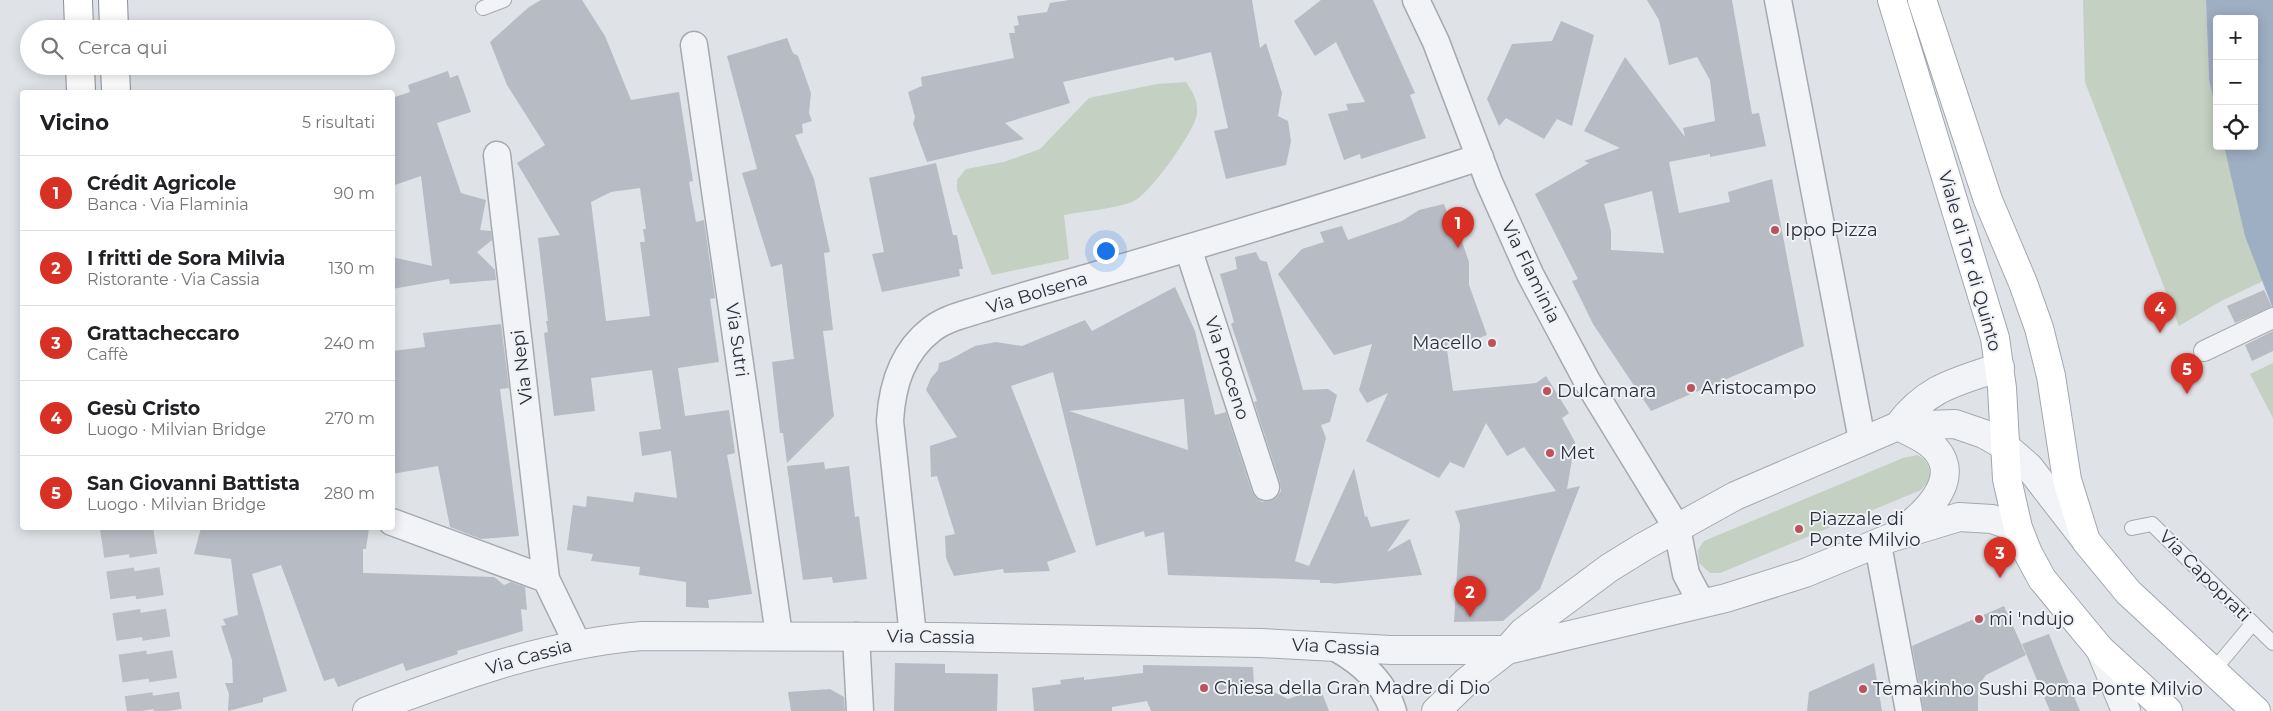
<!DOCTYPE html>
<html lang="it">
<head>
<meta charset="utf-8">
<style>
  :root { --surface:#fff; --page:#f2f2f2; --text:#202124; --muted:#757577; --line:#e0e0e0; --accent:#d93025 }
  body { margin:0; font-family:Montserrat,sans-serif; background:var(--page); color:var(--text) }
  .controls { position:absolute; right:15px; top:15px; display:grid; overflow:hidden; border-radius:5px; box-shadow:0 2px 12px #0003 }
  .controls button { width:45px; height:45px; display:grid; place-items:center; padding:0; border:0; border-bottom:1px solid var(--line); background:var(--surface); color:var(--text); font:25px sans-serif }
  .you { position:absolute; left:1105px; top:250px; width:18px; height:18px; margin:-12px; border:4px solid #fff; border-radius:50%; background:#1a73e8; box-shadow:0 0 0 8px #1a73e833 }
  .badge { display:grid; place-items:center; width:32px; height:32px; border-radius:50%; background:var(--accent); color:#fff; font-size:16px; font-weight:700 }
  .pin { position:absolute; translate:-50% -41px; filter:drop-shadow(0 1px 2px #0008) }
  .pin::after { content:''; position:absolute; top:26px; width:18px; height:15px; background:inherit; clip-path:polygon(0 0,100% 0,50% 100%) }
  .list { margin:0; padding:0; list-style:none }
  h2 { display:flex; justify-content:space-between; align-items:center; height:65px; margin:0; padding:0 20px; font-size:21px }
  h2 small { font-size:16px; font-weight:400; color:var(--muted) }
  .list li { display:grid; grid-template-columns:32px 1fr auto; gap:15px; align-items:center; box-sizing:border-box; height:75px; padding:0 20px; border-top:1px solid var(--line) }
  .list b { display:block; font-size:19px; white-space:nowrap }
  .list p { margin:0; font-size:16px; white-space:nowrap; color:var(--muted) }
  .list em { font-size:16px; font-style:normal; color:var(--muted) }
  .icon { flex:none; width:28px; height:28px; fill:none; stroke:currentColor; stroke-width:2; stroke-linecap:round; stroke-linejoin:round }
  .map { position:relative; flex:none; width:2273px; height:711px; overflow:hidden }
  .search { position:absolute; background:var(--surface); box-shadow:0 2px 12px #0003; left:20px; top:20px; width:375px; height:55px; display:flex; align-items:center; gap:12px; box-sizing:border-box; padding:0 18px; border-radius:28px; color:var(--muted); font-size:19px }
  .panel { position:absolute; background:var(--surface); box-shadow:0 2px 12px #0003; left:20px; top:90px; width:375px; height:440px; border-radius:5px }
  .map>svg:first-child { display:block }
  .green { fill:#c4d0c1 }
  .water { fill:#9eaec3 }
  .building { fill:#b7bbc3; fill-rule:evenodd }
  .lines { fill:none; stroke-linecap:round; stroke-linejoin:round }
  .trunk-tunnel { stroke:#bbbec5; stroke-width:28; stroke-dasharray:28 14; stroke-linecap:butt }
  .service-casing { stroke:#a5a9b0; stroke-width:16 }
  .pedestrian-casing { stroke:#a5a9b0; stroke-width:22 }
  .minor-casing { stroke:#a5a9b0; stroke-width:29 }
  .tertiary-casing { stroke:#a5a9b0; stroke-width:30 }
  .primary-casing { stroke:#a0a6b1; stroke-width:30 }
  .trunk-casing { stroke:#898f9c; stroke-width:30 }
  .service { stroke:#f2f3f6; stroke-width:14 }
  .pedestrian { stroke:#f2f3f6; stroke-width:20 }
  .minor { stroke:#f2f3f6; stroke-width:26 }
  .tertiary { stroke:#f2f3f6; stroke-width:28 }
  .primary { stroke:#fff; stroke-width:28 }
  .trunk { stroke:#fff; stroke-width:28 }
  .poi-dot { fill:#be525b; stroke:#eff1f5; stroke-width:2 }
  .labels { text-anchor:middle; dominant-baseline:central; stroke-width:4; stroke-linejoin:round; paint-order:stroke }
  .poi-label { font-size:18px; fill:#2a2f3c; stroke:#eff1f5; text-anchor:start }
  .street-label { font-size:18px; fill:#2a2f3c; stroke:#eff1f5 }
</style>
</head>
<body>
<div class="map">
<svg width="2273" height="711" viewBox="0 0 2273 711">
  <rect width="100%" height="100%" fill="#dfe2e7"/>
  <path class="green" d="M2083,0H2206L2209,80L2217,109V146H2227L2263,281L2221,301L2179,326L2085,82Z
    M1186,82C1193,93 1198,100 1197,114C1195,131 1148,197 1132,202C1111,209 1086,211 1064,215L1069,259L992,275L957,190V180L966,169L1004,162L1040,149L1089,98L1157,84Z
    M2273,363V418L2250,374Z
    M1917,455C1927,460 1931,468 1930,479L1921,490L1720,573H1710L1699,563L1698,550L1704,541L1903,458Z"/>
  <path class="water" d="M2206,0H2273V309L2245,236L2224,146H2254V19H2217V114L2209,80Z"/>
  <path class="building" d="M541,0H582L605,36L631,100L679,92L693,181L689,182L696,222L704,220L715,298L710,299L719,362L678,368L685,416L729,410L735,453L727,455L752,594L708,600L709,608L686,607V582L639,575L640,567L591,561L593,554L567,550L573,505L586,507L587,496L633,502L635,492L677,498L671,451L642,456L639,432L661,429L652,370L591,378L595,411L554,416L544,333L548,332L546,321H548L538,238L560,235L517,163L545,145L507,85L490,42L529,7ZM640,188L646,229H643L645,242H640L650,316L606,321L591,202L611,192Z
    M1069,0H1252L1260,48L1266,43L1282,93L1278,116L1288,121L1291,141L1286,165L1226,179L1214,131L1228,128L1211,52L1175,61L1173,57L1063,82L1070,103L1005,123L1024,139L927,162L913,124L915,117L908,92L922,86L921,77L1014,58L1009,33H1015L1014,26L1019,25L1017,16L1047,12L1050,3Z
    M1321,0H1373L1415,93L1410,95L1426,138L1361,159L1360,154L1344,160L1328,114L1348,110L1346,104L1365,102L1336,42L1315,56L1294,21Z
    M1647,0H1732L1752,114L1759,113L1766,146L1710,157V154L1669,162L1679,213L1730,202L1728,192L1772,179L1804,346L1651,411L1593,324L1572,281L1578,279L1535,194L1589,163L1584,161L1620,148L1584,131L1625,57L1685,137L1683,128L1715,121L1710,80L1697,57L1669,65L1659,20ZM1652,191L1664,253L1611,250V231L1604,204Z
    M1561,21L1594,35L1572,126L1557,119L1544,139L1506,118L1499,126L1487,99L1512,44L1552,41Z
    M787,38L793,53L798,56L811,93L809,113L812,121L802,124L803,133L795,135L814,179L830,252L824,253L833,330L823,331L834,416L787,463L783,433H780L772,362L794,359L782,264L771,267L742,173L757,169L727,56Z
    M448,71L450,78L458,75L471,112L437,123L461,193L486,200L480,230L491,231L492,240L477,252L495,270L496,280L450,284L449,279L392,289V257L432,266L421,176L392,186V98L410,92L408,85Z
    M936,163L953,235H957L963,269H959L960,276L882,292L872,254L884,252L869,178Z
    M1444,204L1448,215L1454,218L1469,262V285L1487,335L1447,350L1453,391L1536,383L1546,376L1569,413L1562,418L1575,442L1567,489L1580,486L1540,589L1503,621L1454,622L1460,525L1455,511L1556,491L1524,447L1507,456L1486,423L1464,468L1450,462L1439,478L1366,441L1388,393L1367,403L1359,390L1372,344L1334,355L1278,274L1302,249L1324,242L1320,232L1342,226L1348,240L1402,221L1419,210Z
    M1256,252L1260,260L1267,262L1303,390L1328,389L1337,395L1330,422L1321,425L1326,438L1295,561L1309,566L1354,468L1365,517L1367,516L1371,527L1410,519L1387,552L1410,539L1422,575L1331,584L1334,583H1320V580L1168,575L1164,532L1145,537L1144,531L1096,546L1053,372L1011,386L1076,552L1047,562L1050,571L1004,573L1003,569L954,576L946,558L945,536L955,534L937,476L931,477L930,446L957,437L926,390L931,378L938,370L939,363L949,360L975,346L996,342L1022,346L1085,320L1092,331L1175,287L1195,331L1215,415L1226,412L1252,492L1256,498L1262,502L1270,501L1277,497L1281,491L1280,482L1254,402L1257,401L1231,324L1234,322L1220,274L1237,269L1235,257ZM1184,399L1188,450L1069,411Z
    M2264,290L2272,307L2235,323L2227,306Z
    M501,324L509,388L500,389L519,536L481,539L450,527L438,466L392,474V351L425,347L423,333Z
    M2273,331V351L2252,361L2245,345Z
    M824,462L825,469L849,466L855,517L859,516L867,579L833,583L832,577L803,580L787,466Z
    M201,528H369L366,549H363V573L494,577L504,585L511,582L525,587L527,610L521,609L523,631L457,651L458,654L406,671L403,663L338,687L334,678L324,681L281,565L252,574L287,691L263,698V702L228,711L229,694L225,683H233L232,660L221,626L226,625L223,619L238,615L231,559L194,554Z
    M2004,606L2026,655L1986,675L1978,686V711H1924L1912,646Z
    M2049,634L2080,711H2050L2022,644Z
    M895,663L945,664V673L998,674L997,711H894Z
    M1874,663L1882,711H1807L1809,692Z
    M1143,665L1253,667L1254,686L1268,689L1288,699L1320,688L1329,711H1151L1147,701L1112,707V711H1034L1032,688L1061,684L1060,680L1084,677V680L1143,673Z
    M830,689L844,697L845,711H791L788,692Z"/>
  <g class="lines">
    <path class="trunk-tunnel" d="M114,528L141,711
      M139,528L168,711"/>
    <g class="service-casing">
      <path id="service" d="M483,8L504,0
        M2132,528L2152,524L2273,643
        M2213,671L2253,623"/>
    </g>
    <g class="pedestrian-casing">
      <path id="pedestrian" d="M2204,351L2273,318"/>
    </g>
    <g class="minor-casing">
      <path id="minor" d="M1416,0L1436,42L1489,182L1530,274L1587,381L1677,528L1686,574L1702,604
        M1778,0L1862,440
        M694,45L779,635
        M497,155L546,579
        M1188,248L1266,487
        M392,522L546,579L577,643
        M1878,545L1909,711
        M856,636L860,711
        M913,636L890,421C892,385 902,352 932,329C945,319 962,315 978,310C1016,298 1055,287 1093,276C1223,238 1352,199 1480,157
        M1336,648C1361,662 1384,682 1393,711"/>
    </g>
    <g class="tertiary-casing">
      <path id="tertiary" d="M1898,426C1908,431 1920,436 1929,443C1966,473 1930,510 1903,530
        M1898,426C1927,387 1956,382 2000,367
        M2100,649L2126,711
        M367,711C456,677 546,644 642,636L942,637L1260,643L1391,650H1507L1726,598L1805,573L1890,538L1959,517L1992,519L2018,528
        M1436,711L1467,681L1507,650L1523,632L1609,568L1643,547L1735,496L1898,426L1955,424L1984,434L2005,446L2029,467L2084,538"/>
    </g>
    <g class="primary-casing">
      <path id="primary" d="M1892,0L1995,338L2002,388L2007,479L2018,528L2028,553L2042,579L2100,649L2168,711
        M1922,0L1988,200L2023,283L2039,328L2051,376L2067,480L2086,541L2128,592L2256,711"/>
    </g>
    <g class="trunk-casing">
      <path id="trunk" d="M78,0L79,29
        M113,0L114,29
        M80,66L81,92
        M115,66L116,92"/>
    </g>
    <use href="#service" class="service"/>
    <use href="#pedestrian" class="pedestrian"/>
    <use href="#minor" class="minor"/>
    <use href="#tertiary" class="tertiary"/>
    <use href="#primary" class="primary"/>
    <use href="#trunk" class="trunk"/>
  </g>
  <g class="poi-dot">
    <circle cx="1775" cy="230" r="5"/>
    <circle cx="1492" cy="343" r="5"/>
    <circle cx="1691" cy="388" r="5"/>
    <circle cx="1547" cy="391" r="5"/>
    <circle cx="1550" cy="453" r="5"/>
    <circle cx="1799" cy="529" r="5"/>
    <circle cx="1979" cy="619" r="5"/>
    <circle cx="1204" cy="688" r="5"/>
    <circle cx="1863" cy="689" r="5"/>
  </g>
  <g class="labels">
    <g class="poi-label">
      <text x="1785" y="230">Ippo Pizza</text>
      <text x="1482" y="343" text-anchor="end">Macello</text>
      <text x="1701" y="388">Aristocampo</text>
      <text x="1557" y="391">Dulcamara</text>
      <text x="1560" y="453">Met</text>
      <text x="1809" y="519">Piazzale di<tspan x="1809" dy="21">Ponte Milvio</tspan></text>
      <text x="1989" y="619">mi 'ndujo</text>
      <text x="1214" y="688">Chiesa della Gran Madre di Dio</text>
      <text x="1873" y="689">Temakinho Sushi Roma Ponte Milvio</text>
    </g>
    <g class="street-label">
      <text transform="translate(1970 261) rotate(74)">Viale di Tor di Quinto</text>
      <text transform="translate(1531 272) rotate(64)">Via Flaminia</text>
      <text transform="translate(1037 293) rotate(-17)">Via Bolsena</text>
      <text transform="translate(737 340) rotate(82)">Via Sutri</text>
      <text transform="translate(522 367) rotate(-97)">Via Nepi</text>
      <text transform="translate(1227 368) rotate(72)">Via Proceno</text>
      <text transform="translate(2205 576) rotate(45)">Via Capoprati</text>
      <text transform="translate(931 637) rotate(1)">Via Cassia</text>
      <text transform="translate(1336 647) rotate(3)">Via Cassia</text>
      <text transform="translate(529 657) rotate(-16)">Via Cassia</text>
    </g>
  </g>
</svg>
<div class="controls">
<button>+</button>
<button>−</button>
<button><svg class="icon" aria-label="locate" viewBox="0 0 24 24"><circle cx="12" cy="12" r="6"/><path d="M12 2v4M12 18v4M2 12h4M18 12h4"/></svg></button>
</div>
<div class="you"></div>
<div class="pin badge" style="left:1458px;top:248px">1</div>
<div class="pin badge" style="left:1470px;top:617px">2</div>
<div class="pin badge" style="left:2000px;top:578px">3</div>
<div class="pin badge" style="left:2160px;top:333px">4</div>
<div class="pin badge" style="left:2187px;top:394px">5</div>
<div class="search"><svg class="icon" aria-label="search" viewBox="0 0 24 24"><circle cx="10" cy="10" r="6"/><path d="M15 15l6 6"/></svg>Cerca qui</div>
<section class="panel">
<h2>Vicino<small>5 risultati</small></h2>
<ul class="list">
<li><span class="badge">1</span><div><b>Crédit Agricole</b><p>Banca · Via Flaminia</p></div><em>90 m</em></li>
<li><span class="badge">2</span><div><b>I fritti de Sora Milvia</b><p>Ristorante · Via Cassia</p></div><em>130 m</em></li>
<li><span class="badge">3</span><div><b>Grattacheccaro</b><p>Caffè</p></div><em>240 m</em></li>
<li><span class="badge">4</span><div><b>Gesù Cristo</b><p>Luogo · Milvian Bridge</p></div><em>270 m</em></li>
<li><span class="badge">5</span><div><b>San Giovanni Battista</b><p>Luogo · Milvian Bridge</p></div><em>280 m</em></li>
</ul>
</section>
</div>
</body>
</html>
